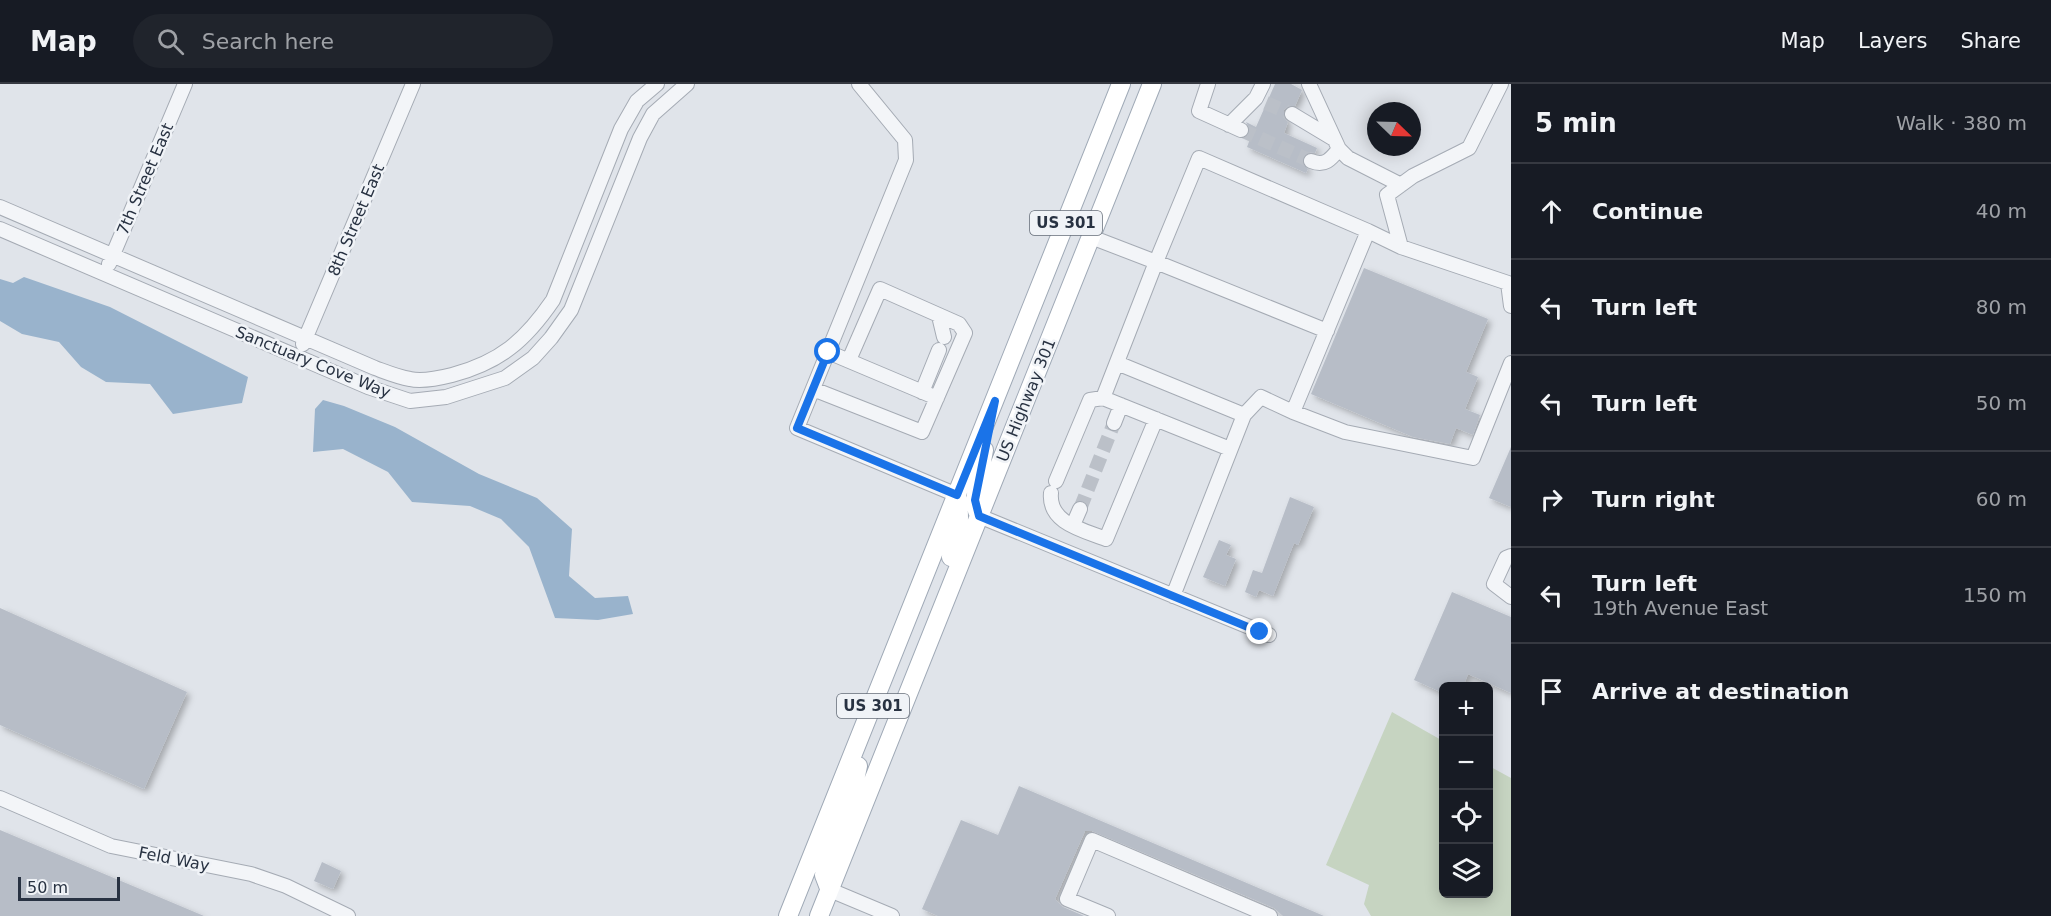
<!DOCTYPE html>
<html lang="en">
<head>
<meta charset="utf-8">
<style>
  :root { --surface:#171b24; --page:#20242c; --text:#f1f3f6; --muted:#9ea1a6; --line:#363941 }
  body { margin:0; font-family:"DejaVu Sans",sans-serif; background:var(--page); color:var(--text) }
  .controls { position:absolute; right:18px; bottom:18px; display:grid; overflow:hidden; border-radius:9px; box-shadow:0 3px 15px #0003 }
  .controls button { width:54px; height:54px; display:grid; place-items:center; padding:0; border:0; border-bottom:2px solid var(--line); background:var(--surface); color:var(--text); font:30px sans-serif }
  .compass { position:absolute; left:1367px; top:18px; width:54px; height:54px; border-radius:50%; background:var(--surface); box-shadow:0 3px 15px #0003; rotate:113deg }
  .scale { position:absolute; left:18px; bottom:15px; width:102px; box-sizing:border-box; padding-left:6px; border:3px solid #283242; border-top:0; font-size:16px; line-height:21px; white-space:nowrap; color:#283242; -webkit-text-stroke:4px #f0f3f7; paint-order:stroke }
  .stop { position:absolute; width:18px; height:18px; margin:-14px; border:4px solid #1a73e8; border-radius:50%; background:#fff }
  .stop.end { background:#1a73e8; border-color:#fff; box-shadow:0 2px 6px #0008 }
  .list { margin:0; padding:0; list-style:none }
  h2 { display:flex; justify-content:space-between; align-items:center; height:78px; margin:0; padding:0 24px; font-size:26px }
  h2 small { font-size:20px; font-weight:400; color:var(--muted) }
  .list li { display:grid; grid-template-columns:39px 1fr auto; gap:18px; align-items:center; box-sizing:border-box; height:96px; padding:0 24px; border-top:2px solid var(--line) }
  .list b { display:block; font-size:22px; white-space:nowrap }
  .list p { margin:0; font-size:20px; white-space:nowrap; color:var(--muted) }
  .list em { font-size:20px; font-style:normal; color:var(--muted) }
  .icon { flex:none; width:33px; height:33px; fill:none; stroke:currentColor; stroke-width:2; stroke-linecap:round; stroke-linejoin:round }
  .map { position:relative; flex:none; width:1511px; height:832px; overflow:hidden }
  header { display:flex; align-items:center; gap:36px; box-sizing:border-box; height:84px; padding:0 30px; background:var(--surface); border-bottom:2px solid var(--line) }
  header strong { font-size:28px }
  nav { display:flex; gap:33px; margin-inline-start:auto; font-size:21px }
  .search { width:420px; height:54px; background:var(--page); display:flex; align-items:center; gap:15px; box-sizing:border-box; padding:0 21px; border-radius:33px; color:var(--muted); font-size:22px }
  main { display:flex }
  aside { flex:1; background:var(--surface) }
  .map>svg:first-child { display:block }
  .green { fill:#c6d4c1 }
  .water { fill:#99b3cc }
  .building { fill:#b7bdc7; filter:url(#shadow) }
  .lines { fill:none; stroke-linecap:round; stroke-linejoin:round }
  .minor-tunnel { stroke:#bbc0c8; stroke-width:14; stroke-dasharray:14 7; stroke-linecap:butt }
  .minor-casing { stroke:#a5abb4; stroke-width:16 }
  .major-casing { stroke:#9fa9b6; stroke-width:20 }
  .minor { stroke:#f3f5f8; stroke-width:14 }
  .major { stroke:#fff; stroke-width:18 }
  .route { stroke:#1a73e8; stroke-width:8 }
  .labels { text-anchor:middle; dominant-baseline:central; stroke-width:5; stroke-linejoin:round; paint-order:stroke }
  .shield { fill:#f0f3f7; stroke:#646c78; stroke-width:1.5 }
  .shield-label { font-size:15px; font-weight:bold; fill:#283242 }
  .street-label { font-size:16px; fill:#283242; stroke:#f0f3f7 }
</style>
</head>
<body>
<header>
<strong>Map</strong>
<div class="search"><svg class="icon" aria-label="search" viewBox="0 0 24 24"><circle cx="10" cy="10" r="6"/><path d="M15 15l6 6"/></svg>Search here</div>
<nav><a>Map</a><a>Layers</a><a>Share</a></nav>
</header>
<main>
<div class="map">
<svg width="1511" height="832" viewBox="0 0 1511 832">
  <defs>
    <filter id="shadow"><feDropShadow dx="3.5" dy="3.5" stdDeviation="3" flood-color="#0004"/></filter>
  </defs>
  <rect width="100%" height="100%" fill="#e0e4ea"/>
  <path class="green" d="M1392,628L1443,657L1444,810H1488L1489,682L1511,694V832H1371L1364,820L1369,801L1326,781Z"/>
  <path class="water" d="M24,193L110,223L248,293L242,319L173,330L150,300L106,298L81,283L59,258L22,250L0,237V195L13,199Z
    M323,316L344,322L395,343L479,390L537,414L572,445L569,492L595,514L628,512L633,530L598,536L555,534L529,463L501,435L470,422L412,418L388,388L343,365L313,368L315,325Z"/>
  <path class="building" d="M1275,0H1291L1302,6L1295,22H1288L1284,26V34L1288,38L1284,49L1317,64L1315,69L1309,68L1303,74L1302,79L1308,85L1306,89L1247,63L1250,55L1246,53L1250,46L1246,38L1256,43Z
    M1364,184L1488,235L1466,288L1478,293L1465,325L1480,331L1473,351L1456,344L1450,360L1413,353L1311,310Z
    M1511,363V423L1489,414Z
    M1290,413L1314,423L1298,461L1294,459L1273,512L1259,506L1256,513L1245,508L1253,486L1262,489Z
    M1219,456L1231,461L1226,471L1236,475L1225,502L1203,493Z
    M1452,508L1511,533V609L1468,590L1463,603H1443V609L1414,596Z
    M0,524L187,608L144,705L0,641Z
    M1019,702L1324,832H1283L1274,824L1092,747H1085L1055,815L1063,823L1084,832H938L922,825L961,736L998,751Z
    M0,746L204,832H0Z
    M322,778L341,787L333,805L314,797Z"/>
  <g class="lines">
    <path class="minor-tunnel" d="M1266,19L1292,30
      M1241,46L1311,77
      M1080,425L1114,339"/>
    <g class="minor-casing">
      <path id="minor" d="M859,0L905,56L906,76L797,344L957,411
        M1208,0L1199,27L1241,46
        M1309,0L1339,65L1348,74L1401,101
        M1292,30L1332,54
        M1229,41L1256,14L1263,0
        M1311,77C1325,83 1331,75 1339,65
        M0,123L375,284C386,288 398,293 410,295C422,298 440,294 452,291C500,278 525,257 553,216L621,45L637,17L657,0
        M0,145L368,303L410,317L446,313L505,294L533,274L551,254L571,226L640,54L653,30L687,0
        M1091,153L1156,178L1199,74L1368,147
        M1401,163L1387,111L1413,92L1469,64L1501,0
        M109,180L185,0
        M1511,222L1508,199L1401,163L1368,147L1293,328L1345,348L1473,374L1511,279
        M939,232L944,253
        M303,260L413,0
        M828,268L937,314
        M1117,279L1244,331
        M813,305L922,348L965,249L959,240L880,205L849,276
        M922,308L939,266
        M1103,314L1156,178L1327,247
        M1114,339L1121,321
        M1056,397L1090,316L1103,314L1230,365
        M1051,409C1048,439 1083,446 1106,455L1156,335
        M979,432L1269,551
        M1073,441L1080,425
        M1511,472L1506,474L1494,500L1511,513
        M1173,512L1244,331L1261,313L1293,328
        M0,714L111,762L251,790L286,802L348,832
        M830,806L892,832
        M1108,832L1067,815L1092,756L1270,832"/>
    </g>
    <g class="major-casing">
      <path id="major" d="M977,427L975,416L984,366
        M951,473C959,452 961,435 957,412
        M829,804L824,791L826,778L851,715L858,682
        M788,832L1121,0
        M819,832L1152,0"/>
    </g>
    <use href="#minor" class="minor"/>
    <use href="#major" class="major"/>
  </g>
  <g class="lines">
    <path class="route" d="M828,268L797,344L957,411L995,317L975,416L979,432L1260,548"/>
  </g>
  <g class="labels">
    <g class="shield">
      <rect x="1030" y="127" width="72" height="24" rx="4.5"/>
      <rect x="837" y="610" width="72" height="24" rx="4.5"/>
    </g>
    <g class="shield-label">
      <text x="1066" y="139">US 301</text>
      <text x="873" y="622">US 301</text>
    </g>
    <g class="street-label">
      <text transform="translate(145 95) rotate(-67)">7th Street East</text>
      <text transform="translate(356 136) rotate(-67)">8th Street East</text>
      <text transform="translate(313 278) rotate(22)">Sanctuary Cove Way</text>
      <text transform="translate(1026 316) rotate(-68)">US Highway 301</text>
      <text transform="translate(174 775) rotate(11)">Feld Way</text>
    </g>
  </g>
</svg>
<div class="controls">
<button>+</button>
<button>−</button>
<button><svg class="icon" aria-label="locate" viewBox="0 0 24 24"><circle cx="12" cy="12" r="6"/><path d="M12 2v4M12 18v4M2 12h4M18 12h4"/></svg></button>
<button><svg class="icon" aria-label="layers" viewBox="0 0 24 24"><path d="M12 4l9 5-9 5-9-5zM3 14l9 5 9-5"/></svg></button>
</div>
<svg class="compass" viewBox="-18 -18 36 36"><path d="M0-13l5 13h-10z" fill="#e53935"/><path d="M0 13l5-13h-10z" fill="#9ea1a6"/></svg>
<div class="scale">50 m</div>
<div class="stop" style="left:828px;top:268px"></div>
<div class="stop end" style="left:1260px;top:548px"></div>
</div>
<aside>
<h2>5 min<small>Walk · 380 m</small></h2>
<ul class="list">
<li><svg class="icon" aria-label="ahead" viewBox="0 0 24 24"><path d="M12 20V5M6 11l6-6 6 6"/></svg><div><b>Continue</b></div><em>40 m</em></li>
<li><svg class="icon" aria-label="left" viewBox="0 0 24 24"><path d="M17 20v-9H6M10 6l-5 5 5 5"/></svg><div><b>Turn left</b></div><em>80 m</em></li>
<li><svg class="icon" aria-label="left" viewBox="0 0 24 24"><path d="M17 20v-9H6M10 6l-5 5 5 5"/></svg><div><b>Turn left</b></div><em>50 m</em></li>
<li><svg class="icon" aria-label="right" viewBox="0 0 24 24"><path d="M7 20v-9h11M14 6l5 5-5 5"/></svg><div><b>Turn right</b></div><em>60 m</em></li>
<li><svg class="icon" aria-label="left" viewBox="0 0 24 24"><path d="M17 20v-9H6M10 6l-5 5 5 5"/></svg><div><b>Turn left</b><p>19th Avenue East</p></div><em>150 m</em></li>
<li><svg class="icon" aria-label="arrive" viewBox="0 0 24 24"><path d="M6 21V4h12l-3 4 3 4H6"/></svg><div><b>Arrive at destination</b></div></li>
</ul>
</aside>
</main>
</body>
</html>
